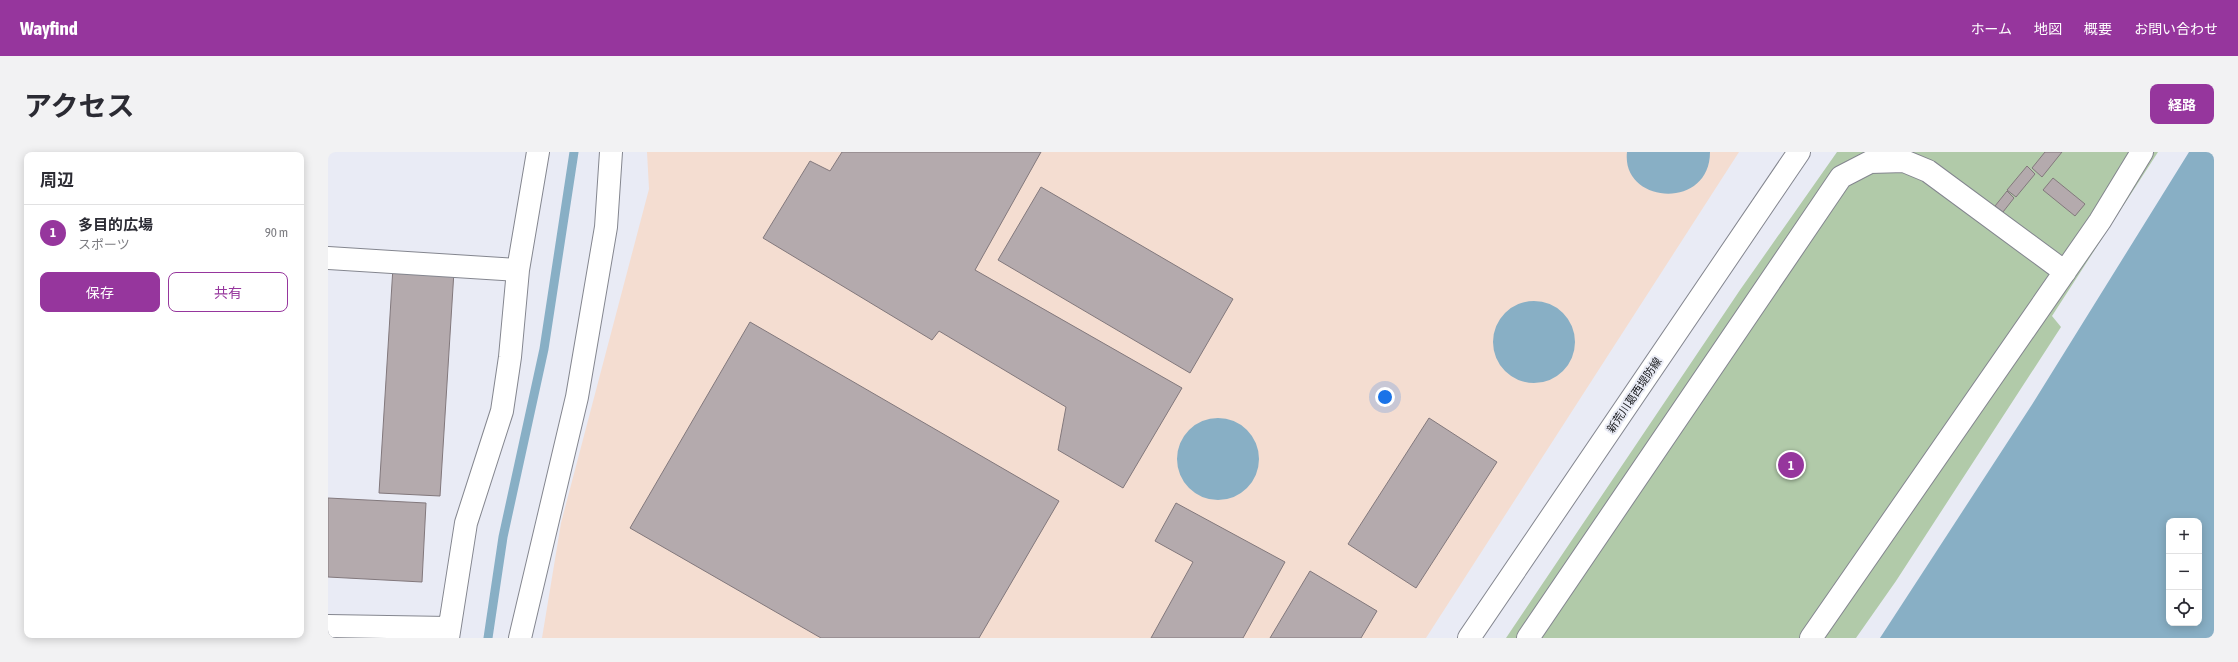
<!DOCTYPE html>
<html lang="ja">
<head>
<meta charset="utf-8">
<style>
  :root { --surface:#fff; --page:#f2f2f3; --text:#2b2b33; --muted:#7c7c81; --line:#e1e1e2; --accent:#96369d }
  body { margin:0; font-family:"Asap Condensed","Noto Sans JP",sans-serif; background:var(--page); color:var(--text) }
  .controls { position:absolute; right:12px; bottom:12px; display:grid; overflow:hidden; border-radius:8px; box-shadow:0 2px 10px #0003 }
  .controls button { width:36px; height:36px; display:grid; place-items:center; padding:0; border:0; border-bottom:1px solid var(--line); background:var(--surface); color:var(--text); font:20px sans-serif }
  .you { position:absolute; left:1057px; top:245px; width:14px; height:14px; margin:-10px; border:3px solid #fff; border-radius:50%; background:#1a73e8; box-shadow:0 0 0 6px #1a73e833 }
  .badge { display:grid; place-items:center; width:26px; height:26px; border-radius:50%; background:var(--accent); color:#fff; font-size:13px; font-weight:700 }
  .pin { position:absolute; translate:-50% -50%; border:2px solid #fff; box-shadow:0 1px 4px #0006 }
  .list { margin:0; padding:0; list-style:none }
  h2 { display:flex; justify-content:space-between; align-items:center; height:52px; margin:0; padding:0 16px; font-size:17px }
  h2 small { font-size:13px; font-weight:400; color:var(--muted) }
  .list li { display:grid; grid-template-columns:26px 1fr auto; gap:12px; align-items:center; box-sizing:border-box; height:56px; padding:0 16px; border-top:1px solid var(--line) }
  .list b { display:block; font-size:15px; white-space:nowrap }
  .list p { margin:0; font-size:13px; white-space:nowrap; color:var(--muted) }
  .list em { font-size:13px; font-style:normal; color:var(--muted) }
  .actions { display:flex; gap:8px; padding:12px 16px }
  .actions a { flex:1; padding:9px 0; border:1px solid var(--accent); border-radius:8px; text-align:center; font-size:14px; color:var(--accent) }
  .actions .main { background:var(--accent); color:#fff }
  .icon { flex:none; width:22px; height:22px; fill:none; stroke:currentColor; stroke-width:2; stroke-linecap:round; stroke-linejoin:round }
  .map { position:relative; flex:none; width:1886px; height:486px; overflow:hidden; border-radius:8px }
  header { display:flex; align-items:center; gap:24px; box-sizing:border-box; height:56px; padding:0 20px; background:var(--accent); color:#fff }
  header strong { font-size:19px }
  nav { display:flex; gap:22px; margin-inline-start:auto; font-size:14px }
  .intro { display:flex; align-items:center; justify-content:space-between; box-sizing:border-box; height:96px; padding:0 24px }
  h1 { margin:0; font-size:28px }
  .button { padding:10px 18px; border-radius:8px; background:var(--accent); color:#fff; font-size:14px; font-weight:700 }
  main { display:flex; gap:24px; padding:0 24px }
  aside { flex:1; background:var(--surface); border-radius:8px; box-shadow:0 2px 10px #0003 }
  .map>svg:first-child { display:block }
  .industrial { fill:#f4ddd1 }
  .green { fill:#b1caa9 }
  .water { fill:#88afc5; fill-rule:evenodd }
  .lines { fill:none; stroke-linecap:round; stroke-linejoin:round }
  .stream { stroke:#88afc5; stroke-width:9 }
  .building { fill:#b4aaad; stroke:#82787c }
  .minor-casing { stroke:#84868f; stroke-width:24 }
  .major-casing { stroke:#84868f; stroke-width:24 }
  .minor { stroke:#fff; stroke-width:22 }
  .major { stroke:#fff; stroke-width:22 }
  .labels { text-anchor:middle; dominant-baseline:central; stroke-width:4; stroke-linejoin:round; paint-order:stroke }
  .street-label { font-size:11px; fill:#17181b; stroke:#e9ebf5 }
</style>
</head>
<body>
<header>
<strong>Wayfind</strong>
<nav><a>ホーム</a><a>地図</a><a>概要</a><a>お問い合わせ</a></nav>
</header>
<div class="intro"><h1>アクセス</h1><a class="button">経路</a></div>
<main>
<aside>
<h2>周辺<small></small></h2>
<ul class="list">
<li><span class="badge">1</span><div><b>多目的広場</b><p>スポーツ</p></div><em>90 m</em></li>
</ul>
<div class="actions"><a class="main">保存</a><a>共有</a></div>
</aside>
<div class="map">
<svg width="1886" height="486" viewBox="0 0 1886 486">
  <rect width="100%" height="100%" fill="#e9ebf5"/>
  <path class="industrial" d="M319,0H1411L1098,486H214L233,371L321,37Z"/>
  <path class="green" d="M1509,0H1830L1724,164L1733,175L1568,429L1528,486H1178L1412,138Z"/>
  <path class="water" d="M1299,0H1382C1382,59 1293,52 1299,0Z
    M1861,0H1886V486H1552L1705,251ZM1841,369H1871V471H1841Z
    M1165 190a41 41 0 1 1 82 0a41 41 0 1 1-82 0Z
    M849 307a41 41 0 1 1 82 0a41 41 0 1 1-82 0Z"/>
  <g class="lines">
    <path class="stream" d="M160,486L175,385L216,197L246,0"/>
  </g>
  <path class="building" d="M514,0H713L647,118L854,236L795,336L730,298L738,255L611,179L604,188L435,86L482,9L502,19Z
    M1717,0H1734L1714,25L1704,16Z
    M1699,14L1707,22L1688,45L1679,38Z
    M1725,26L1757,52L1747,64L1715,38Z
    M713,35L905,147L862,221L670,108Z
    M1679,39L1686,46L1675,60L1667,54Z
    M65,115L126,119L112,344L51,341Z
    M422,170L731,349L651,486H493L302,376Z
    M1101,266L1169,310L1088,436L1020,392Z
    M0,346L98,351L94,430L0,425Z
    M848,351L957,410L915,486H823L865,410L827,389Z
    M982,419L1049,459L1033,486H942Z"/>
  <g class="lines">
    <g class="minor-casing">
      <path id="minor" d="M0,106L190,118
        M0,474L120,476
        M120,486L138,371L174,259L182,205L190,118L210,0
        M192,486L249,245L278,75L283,0
        M1200,486L1513,25L1542,10L1576,9L1600,19L1737,120
        M1483,486L1772,69L1814,0"/>
    </g>
    <g class="major-casing">
      <path id="major" d="M1141,486L1471,0"/>
    </g>
    <use href="#minor" class="minor"/>
    <use href="#major" class="major"/>
  </g>
  <g class="labels">
    <g class="street-label">
      <text transform="translate(1306 243) rotate(-56)">新荒川葛西堤防線</text>
    </g>
  </g>
</svg>
<div class="controls">
<button>+</button>
<button>−</button>
<button><svg class="icon" aria-label="locate" viewBox="0 0 24 24"><circle cx="12" cy="12" r="6"/><path d="M12 2v4M12 18v4M2 12h4M18 12h4"/></svg></button>
</div>
<div class="you"></div>
<div class="pin badge" style="left:1463px;top:313px">1</div>
</div>
</main>
</body>
</html>
